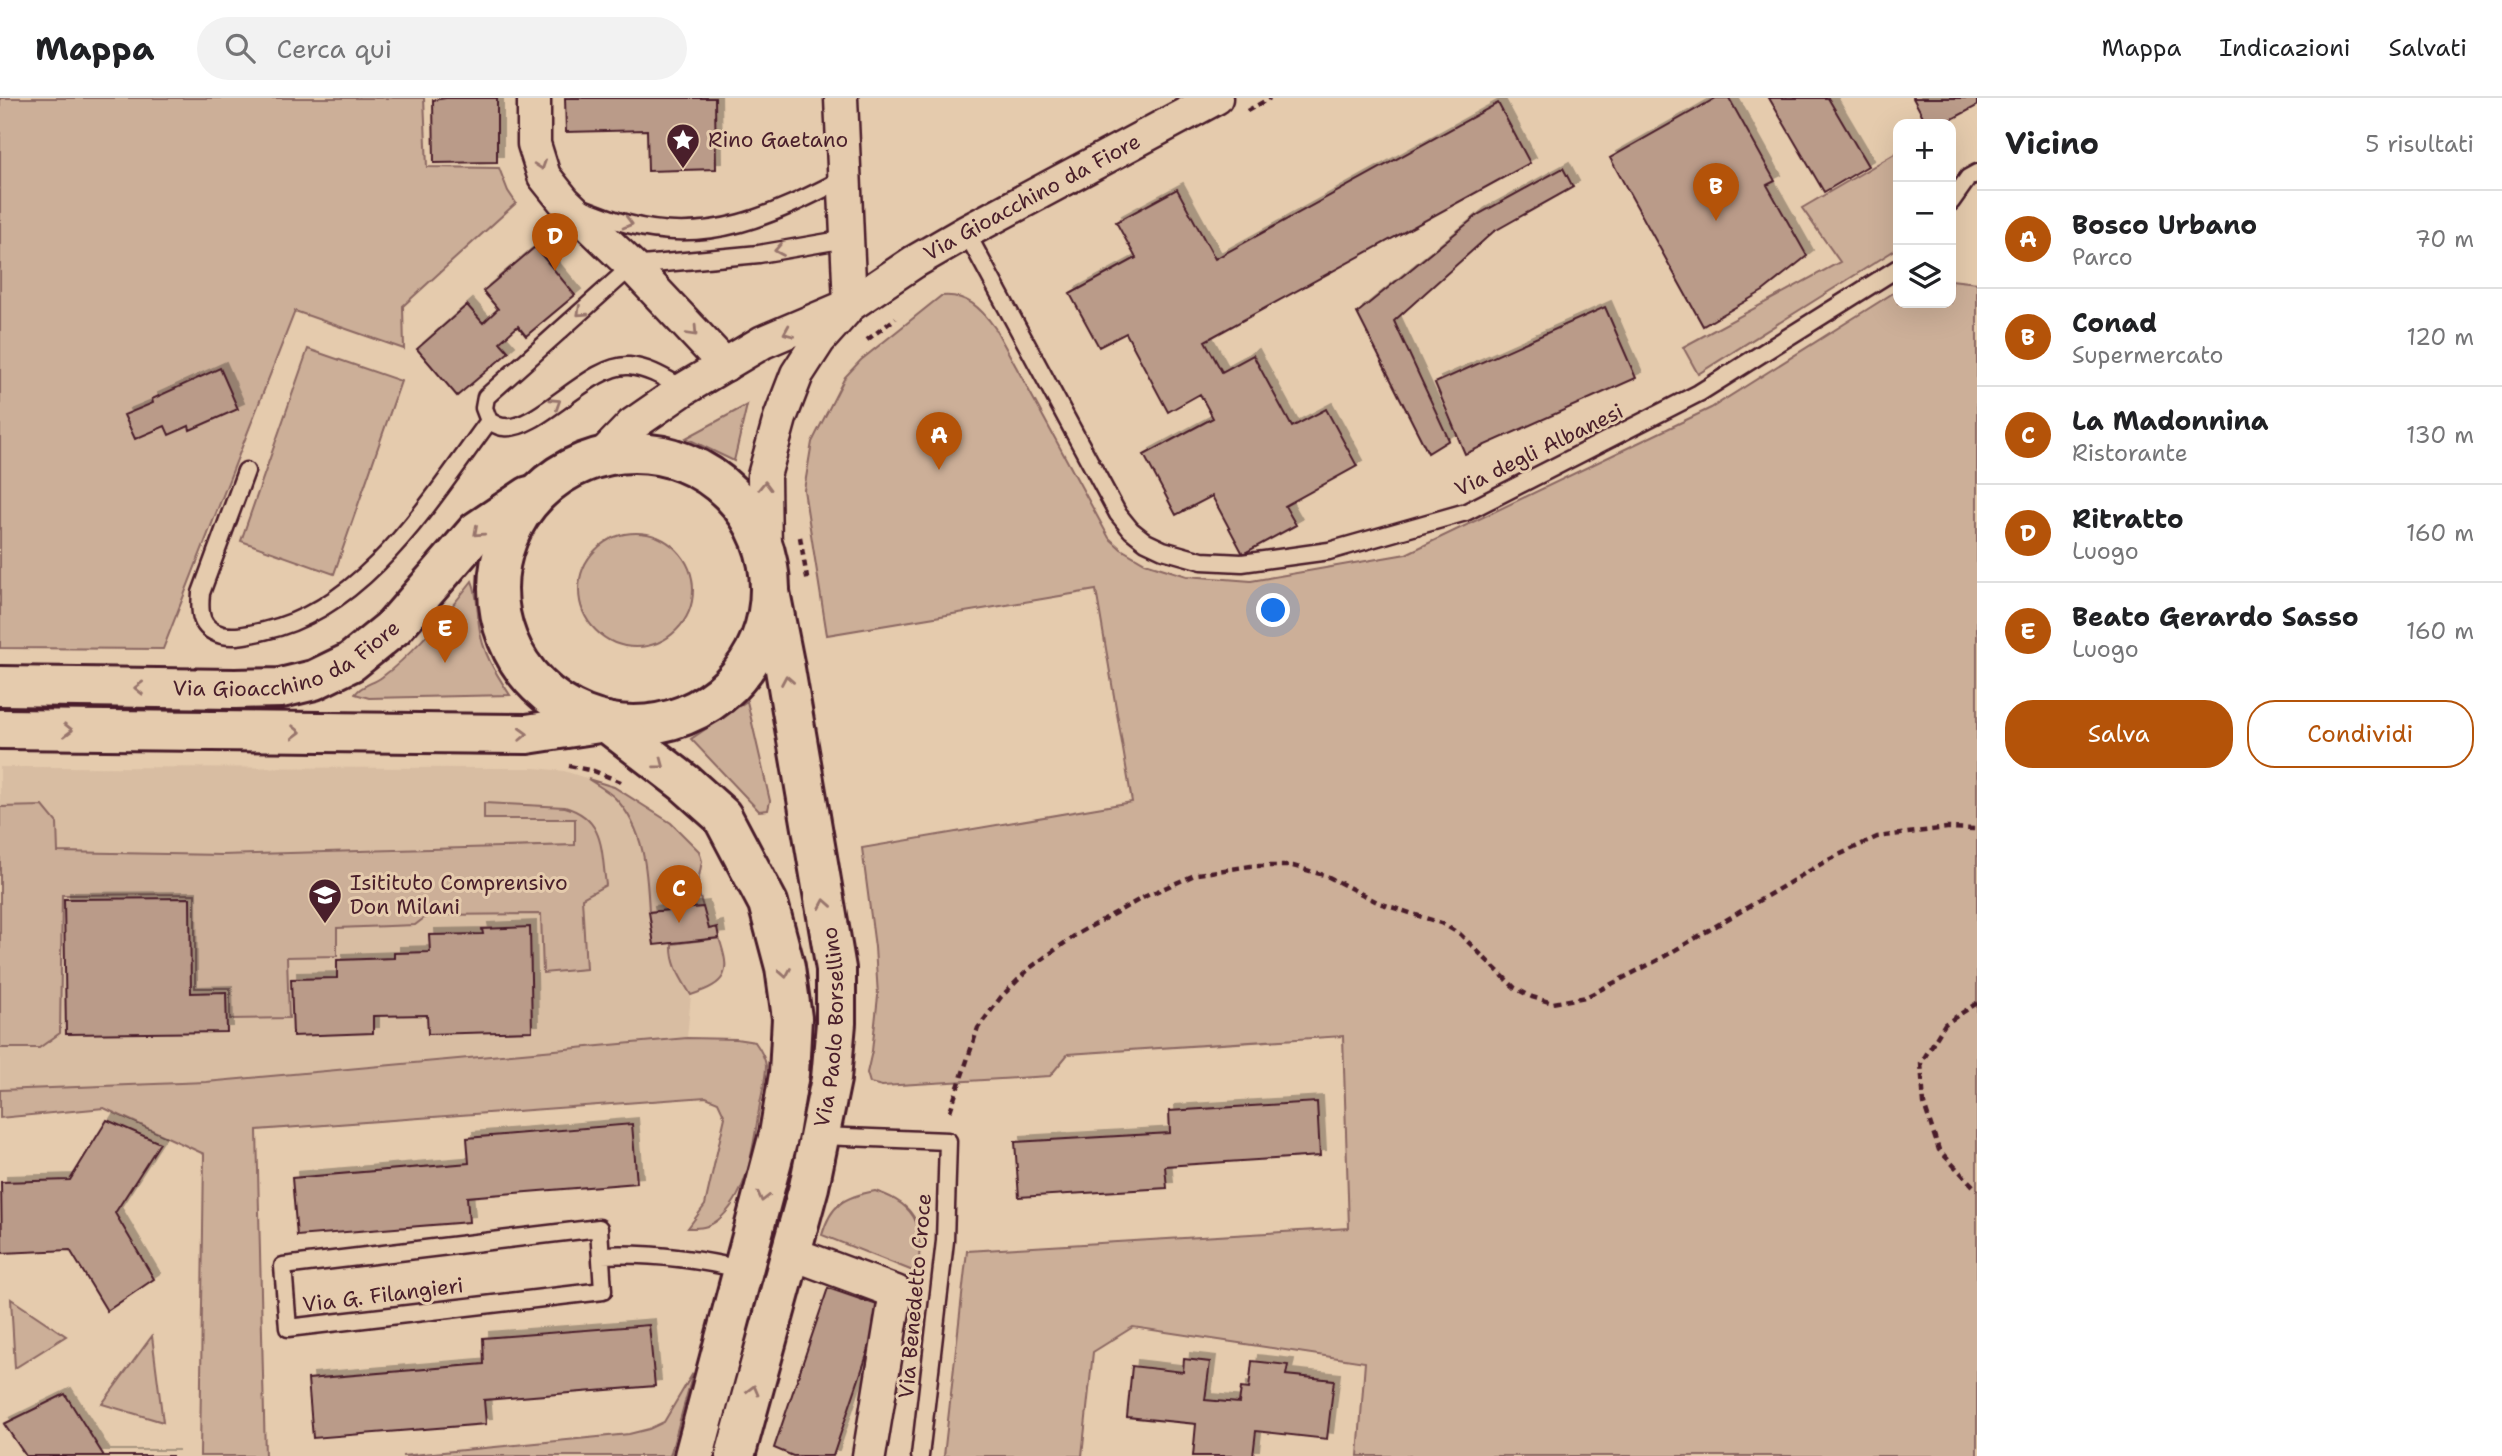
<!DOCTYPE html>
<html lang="it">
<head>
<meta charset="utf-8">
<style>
  :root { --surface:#fff; --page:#f2f2f2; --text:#202124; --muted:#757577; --line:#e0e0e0; --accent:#b45309 }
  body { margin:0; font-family:"Shantell Sans",sans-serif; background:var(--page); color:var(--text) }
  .controls { position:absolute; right:21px; top:21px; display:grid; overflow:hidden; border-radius:14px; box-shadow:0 7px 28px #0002 }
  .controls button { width:63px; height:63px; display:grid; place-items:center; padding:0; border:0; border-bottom:2px solid var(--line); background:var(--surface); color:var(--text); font:35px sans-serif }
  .you { position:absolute; left:1274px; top:513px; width:24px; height:24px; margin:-18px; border:5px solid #fff; border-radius:50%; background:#1a73e8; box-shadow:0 0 0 10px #1a73e833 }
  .badge { display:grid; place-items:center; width:46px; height:46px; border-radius:50%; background:var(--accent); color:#fff; font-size:23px; font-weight:700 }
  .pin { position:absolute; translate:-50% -58px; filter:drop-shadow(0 2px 4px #0008) }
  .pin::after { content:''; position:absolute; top:37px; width:24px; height:21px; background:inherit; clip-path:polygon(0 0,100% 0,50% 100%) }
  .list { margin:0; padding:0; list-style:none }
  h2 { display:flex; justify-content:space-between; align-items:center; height:91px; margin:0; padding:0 28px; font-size:30px }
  h2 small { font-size:23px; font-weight:400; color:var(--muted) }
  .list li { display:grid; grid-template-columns:46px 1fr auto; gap:21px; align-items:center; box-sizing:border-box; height:98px; padding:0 28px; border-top:2px solid var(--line) }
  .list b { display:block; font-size:26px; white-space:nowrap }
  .list p { margin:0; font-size:23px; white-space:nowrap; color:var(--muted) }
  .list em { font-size:23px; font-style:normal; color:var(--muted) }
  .actions { display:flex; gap:14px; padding:21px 28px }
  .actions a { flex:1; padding:16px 0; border:2px solid var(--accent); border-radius:28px; text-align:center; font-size:24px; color:var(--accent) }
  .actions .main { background:var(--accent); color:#fff }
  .icon { flex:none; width:38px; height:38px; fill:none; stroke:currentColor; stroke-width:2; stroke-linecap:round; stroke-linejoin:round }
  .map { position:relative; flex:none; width:1977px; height:1358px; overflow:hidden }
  header { display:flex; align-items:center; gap:42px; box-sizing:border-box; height:98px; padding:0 35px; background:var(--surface); border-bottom:2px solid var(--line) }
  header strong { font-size:33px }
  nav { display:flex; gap:38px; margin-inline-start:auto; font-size:24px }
  .search { width:490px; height:63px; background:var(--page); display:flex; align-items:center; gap:18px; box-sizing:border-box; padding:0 24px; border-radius:38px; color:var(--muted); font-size:26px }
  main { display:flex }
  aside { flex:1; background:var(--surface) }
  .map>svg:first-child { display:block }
  .built { fill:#d8bda2 }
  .green { fill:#ccaf98; stroke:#8b6762; stroke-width:2 }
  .building { fill:#ba9b89; stroke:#4a1f2b; stroke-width:2; filter:url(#shadow) }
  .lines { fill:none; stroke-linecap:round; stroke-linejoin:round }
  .service-casing { stroke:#4a1f2b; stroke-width:21 }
  .minor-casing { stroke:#4a1f2b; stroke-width:37 }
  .tertiary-casing { stroke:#4a1f2b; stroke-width:44 }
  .path { stroke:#4a1f2b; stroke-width:4.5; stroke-dasharray:7 5; stroke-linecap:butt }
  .service { stroke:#e5cbad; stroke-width:16 }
  .minor { stroke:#e5cbad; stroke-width:32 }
  .tertiary { stroke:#e5cbad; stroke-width:38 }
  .oneway { stroke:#98756c }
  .labels { text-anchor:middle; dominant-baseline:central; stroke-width:6; stroke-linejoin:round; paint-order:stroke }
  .poi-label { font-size:21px; fill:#4a1f2b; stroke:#e5cbad; text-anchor:start }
  .street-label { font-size:21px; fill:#4a1f2b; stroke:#e5cbad }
</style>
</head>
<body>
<header>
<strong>Mappa</strong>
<div class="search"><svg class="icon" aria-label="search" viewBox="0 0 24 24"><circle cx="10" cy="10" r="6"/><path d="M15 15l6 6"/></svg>Cerca qui</div>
<nav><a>Mappa</a><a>Indicazioni</a><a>Salvati</a></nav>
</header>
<main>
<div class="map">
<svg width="1977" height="1358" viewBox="0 0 1977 1358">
  <defs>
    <filter id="shadow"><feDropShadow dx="6" dy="-6" stdDeviation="0" flood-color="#0004"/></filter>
  </defs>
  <rect width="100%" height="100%" fill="#e5cbad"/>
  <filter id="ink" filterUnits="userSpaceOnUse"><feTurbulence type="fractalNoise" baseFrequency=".0143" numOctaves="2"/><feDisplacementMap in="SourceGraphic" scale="14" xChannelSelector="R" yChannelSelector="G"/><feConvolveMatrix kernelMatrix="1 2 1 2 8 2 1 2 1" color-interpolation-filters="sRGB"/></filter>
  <g filter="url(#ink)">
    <path class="built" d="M0,669L535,670L564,673L614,689L671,725L699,753L702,763L697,789L703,809L649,814L654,847L719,840L727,867L724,877L718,885L708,892L691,897L687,940L206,984L0,992Z"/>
    <path class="green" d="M0,0H424L427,69L499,70L508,93L516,105L403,208L404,251L295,213L163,551L0,550Z
      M1898,54V150L1698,276L1683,249L1840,164L1802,110Z
      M1951,182L1977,185V1358H1358L1365,1264L1133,1229L1093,1254L1082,1358H944L967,1153L1349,1130L1343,938L1068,956L1050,978L882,988L870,985L867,975L872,953L878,898L875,849L862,750L1132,704L1096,492L827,537L804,392L812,344L845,279L861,262L941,198C966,195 981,210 995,230L1109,440L1121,451L1145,465L1187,478L1251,483L1406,456L1711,310L1898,192V205H1951Z
      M308,251L401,283L334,476L241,443Z
      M747,307L734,363L686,340Z
      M579 492a57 57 0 1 1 114 0a57 57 0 1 1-114 0Z
      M472,483C478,496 477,512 479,527C482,554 495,574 510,597L369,600L355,596C363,586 373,586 382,579C413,556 448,514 472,483Z
      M747,603L770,703L768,712L759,713L691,641Z
      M588,681L614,689L671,725L699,753L702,763L697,789L703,809L649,814C647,773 645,731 615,700C608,693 597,687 588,681Z
      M484,705L565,709C605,721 601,752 606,787L582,800L586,871L543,875L541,816L428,817L415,827L337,830V858L287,859L289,920L230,921V890H195V796L62,797L60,935L39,950H0V709L43,708L57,725L58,754L222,757L575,747V721H484Z
      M719,840C731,875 728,885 691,897C681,880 671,867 672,846Z
      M687,940L736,941L755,944C760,951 765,959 766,968C766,982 761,998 759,1012C753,1048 749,1097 718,1122C708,1130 700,1130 688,1130L705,1107L725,1019L718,1004L706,999L257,1032L265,1358H200L204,1056L104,1010L0,1020V992L206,984Z
      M875,1093C922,1108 922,1131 918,1175L822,1137C831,1106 844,1099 875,1093Z
      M11,1201L66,1238L15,1270Z
      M152,1238L163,1324L102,1306Z
      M693,1275L670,1358H402L629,1336L649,1331L664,1324Z"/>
    <path class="building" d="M446,0H497V64L434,65L433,2Z
      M565,0H715L716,71L648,73L647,32L566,34Z
      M1716,0H1729L1775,83L1767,87L1807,158L1763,193L1703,228L1610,60Z
      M1769,0H1828L1868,68L1824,94Z
      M1913,0H1977V8L1943,26H1927Z
      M1498,5L1530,65L1205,243L1222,274L1253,257L1292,329L1326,311L1357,368L1285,408L1296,427L1243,456L1212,398L1176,417L1144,357L1213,320L1200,296L1168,314L1126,235L1099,249L1070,196L1136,160L1116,124L1177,91L1215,161Z
      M1563,70L1573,89L1493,134L1394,223L1449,342L1428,355L1357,215L1479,116Z
      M535,149L575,197L526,238L518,228L500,244L509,254L457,298L417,251L467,207L483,225L498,211L483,193Z
      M1605,209L1636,280L1465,356L1435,285Z
      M220,270L238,311L190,332L189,328L169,337L165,328L135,341L124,317L153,305L152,301Z
      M190,800L191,895L226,894L227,934L66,936L64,801Z
      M703,809L709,831L717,829L719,840L654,847L649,814Z
      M530,829L532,933L428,936L427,917L373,918V935L293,938L291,881L337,880V862L394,860V855L430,854L429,837L483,836L482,831Z
      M1317,1004L1320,1058L1165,1068L1167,1090L1019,1099L1015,1044L1170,1035L1169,1013Z
      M107,1022L160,1045L115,1115L154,1181L107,1213L70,1152L2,1155L1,1084L70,1082Z
      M632,1026L637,1085L467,1099L469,1124L297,1138L292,1080L469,1065L467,1040Z
      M828,1190L883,1209L833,1358H793L774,1350Z
      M649,1227L655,1288L484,1302L486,1326L313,1340L308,1281L484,1266L483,1240Z
      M1184,1261L1210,1264L1205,1302L1239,1305L1241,1290L1249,1291L1252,1263L1288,1267L1286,1277L1334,1282L1327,1341L1256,1333L1253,1358H1193L1196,1326L1127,1319L1132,1268L1183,1274Z
      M65,1296L104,1358H173H26L4,1326Z"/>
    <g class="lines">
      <g class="service-casing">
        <path id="service" d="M1951,104L1968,80L1977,75
          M582,110C597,115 612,122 628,126C709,148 773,117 843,81
          M966,134L1118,416L1131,432L1146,444L1163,452L1202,463L1242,465L1329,453L1466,414L1699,295L1898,170
          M684,291C666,281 650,270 629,268C591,265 537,334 504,329C499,329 493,325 489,323L484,310L486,299L632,168L759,156L846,141
          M246,373L201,495C199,516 200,531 222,537C236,540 250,536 264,533C366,511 431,401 489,323
          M821,1038L948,1043L945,1143L920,1358
          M599,1130L603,1193L288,1230L283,1168Z
          M601,1157C649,1155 698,1161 744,1172"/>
      </g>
      <g class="minor-casing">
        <g id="minor">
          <path d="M534,0V46L544,78L564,103L632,168L725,267"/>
          <path d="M841,0L850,207"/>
          <path id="s1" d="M601,359L632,327L684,291L763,244L850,207L914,164L966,134L1216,0"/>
          <path d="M765,457L764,378L780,320L797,276L819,242L845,213"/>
          <path d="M791,1155L896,1194L869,1358"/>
        </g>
      </g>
      <g class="tertiary-casing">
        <g id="tertiary">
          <circle cx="634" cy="491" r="136"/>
          <path id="s2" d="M0,588L235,591L281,590L314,582L351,564L394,529L477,433L529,398"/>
          <path d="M0,631L527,636L606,624L685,685L722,718L768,805L785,869L792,920L789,976L779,1036L694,1358"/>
          <path id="s3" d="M735,1358L809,1089L831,981L836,925V871L784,565L770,494"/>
        </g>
      </g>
      <path class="path" d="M1247,13L1270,0
        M867,242L896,220
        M800,439L808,486
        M569,668L594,673L621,684
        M1977,905L1945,926L1921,965L1924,1006L1939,1052L1977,1092
        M950,1013L978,930L1001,899L1030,870L1077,836L1146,798L1197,776L1251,768H1293L1327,778L1379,805L1441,825L1460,836L1515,890L1532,899L1553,905L1586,899L1660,861L1826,763L1877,739L1947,730L1977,731"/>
      <use href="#service" class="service"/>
      <use href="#minor" class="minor"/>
      <use href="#tertiary" class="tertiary"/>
    </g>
    <defs><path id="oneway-chevron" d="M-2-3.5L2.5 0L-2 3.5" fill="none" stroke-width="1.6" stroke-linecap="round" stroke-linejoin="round" transform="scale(1.75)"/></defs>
    <g class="oneway">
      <use href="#oneway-chevron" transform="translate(541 67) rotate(71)"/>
      <use href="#oneway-chevron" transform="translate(628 125) rotate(15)"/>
      <use href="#oneway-chevron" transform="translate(779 152) rotate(170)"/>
      <use href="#oneway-chevron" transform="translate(581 214) rotate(138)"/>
      <use href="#oneway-chevron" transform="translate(693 234) rotate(47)"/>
      <use href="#oneway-chevron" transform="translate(788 234) rotate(157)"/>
      <use href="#oneway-chevron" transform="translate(556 305) rotate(-33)"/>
      <use href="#oneway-chevron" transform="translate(765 388) rotate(-89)"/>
      <use href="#oneway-chevron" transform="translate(478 434) rotate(138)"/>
      <use href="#oneway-chevron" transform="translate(787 582) rotate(-100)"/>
      <use href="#oneway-chevron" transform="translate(139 590) rotate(-179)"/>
      <use href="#oneway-chevron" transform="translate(68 632) rotate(1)"/>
      <use href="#oneway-chevron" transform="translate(296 634) rotate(1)"/>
      <use href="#oneway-chevron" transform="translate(523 636) rotate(-2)"/>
      <use href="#oneway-chevron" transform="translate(660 666) rotate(37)"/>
      <use href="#oneway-chevron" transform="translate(825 806) rotate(-100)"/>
      <use href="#oneway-chevron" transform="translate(785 875) rotate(80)"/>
      <use href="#oneway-chevron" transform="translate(763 1099) rotate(104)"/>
      <use href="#oneway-chevron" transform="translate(753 1292) rotate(-75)"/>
    </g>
  </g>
  <defs>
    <g id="sight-pin" transform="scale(1.75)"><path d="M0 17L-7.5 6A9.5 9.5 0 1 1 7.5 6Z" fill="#4a1f2b" stroke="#e5cbad"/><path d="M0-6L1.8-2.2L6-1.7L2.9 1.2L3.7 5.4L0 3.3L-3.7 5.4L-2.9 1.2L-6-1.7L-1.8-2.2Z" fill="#fff"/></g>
    <g id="school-pin" transform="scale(1.75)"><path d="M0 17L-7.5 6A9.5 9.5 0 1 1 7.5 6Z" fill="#4a1f2b" stroke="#e5cbad"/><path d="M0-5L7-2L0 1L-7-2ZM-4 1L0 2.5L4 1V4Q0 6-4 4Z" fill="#fff"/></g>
  </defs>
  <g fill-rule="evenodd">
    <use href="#sight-pin" x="683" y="42"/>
    <use href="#school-pin" x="325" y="797"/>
  </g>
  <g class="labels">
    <g class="poi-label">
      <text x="708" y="42">Rino Gaetano</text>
      <text x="350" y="785">Isitituto Comprensivo<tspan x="350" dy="24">Don Milani</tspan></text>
    </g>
    <g class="street-label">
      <text stroke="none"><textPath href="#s1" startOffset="506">Via Gioacchino da Fiore</textPath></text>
      <text transform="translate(1539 352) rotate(-26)">Via degli Albanesi</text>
      <text stroke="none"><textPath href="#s2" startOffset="294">Via Gioacchino da Fiore</textPath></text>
      <text stroke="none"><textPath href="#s3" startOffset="441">Via Paolo Borsellino</textPath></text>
      <text transform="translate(383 1197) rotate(-7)">Via G. Filangieri</text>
      <text transform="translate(915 1198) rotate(-85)">Via Benedetto Croce</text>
    </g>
  </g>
</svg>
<div class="controls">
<button>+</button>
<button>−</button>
<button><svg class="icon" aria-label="layers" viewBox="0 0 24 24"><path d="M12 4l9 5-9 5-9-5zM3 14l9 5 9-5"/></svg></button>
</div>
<div class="you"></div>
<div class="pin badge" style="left:939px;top:372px">A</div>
<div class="pin badge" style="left:1716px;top:123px">B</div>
<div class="pin badge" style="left:679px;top:825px">C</div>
<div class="pin badge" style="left:555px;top:173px">D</div>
<div class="pin badge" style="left:445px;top:565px">E</div>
</div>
<aside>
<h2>Vicino<small>5 risultati</small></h2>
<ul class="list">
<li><span class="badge">A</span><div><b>Bosco Urbano</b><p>Parco</p></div><em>70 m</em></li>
<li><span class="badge">B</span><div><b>Conad</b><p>Supermercato</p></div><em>120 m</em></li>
<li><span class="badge">C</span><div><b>La Madonnina</b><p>Ristorante</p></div><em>130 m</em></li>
<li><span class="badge">D</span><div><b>Ritratto</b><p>Luogo</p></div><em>160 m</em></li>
<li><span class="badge">E</span><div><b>Beato Gerardo Sasso</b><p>Luogo</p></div><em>160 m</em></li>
</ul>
<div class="actions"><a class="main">Salva</a><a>Condividi</a></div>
</aside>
</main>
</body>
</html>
